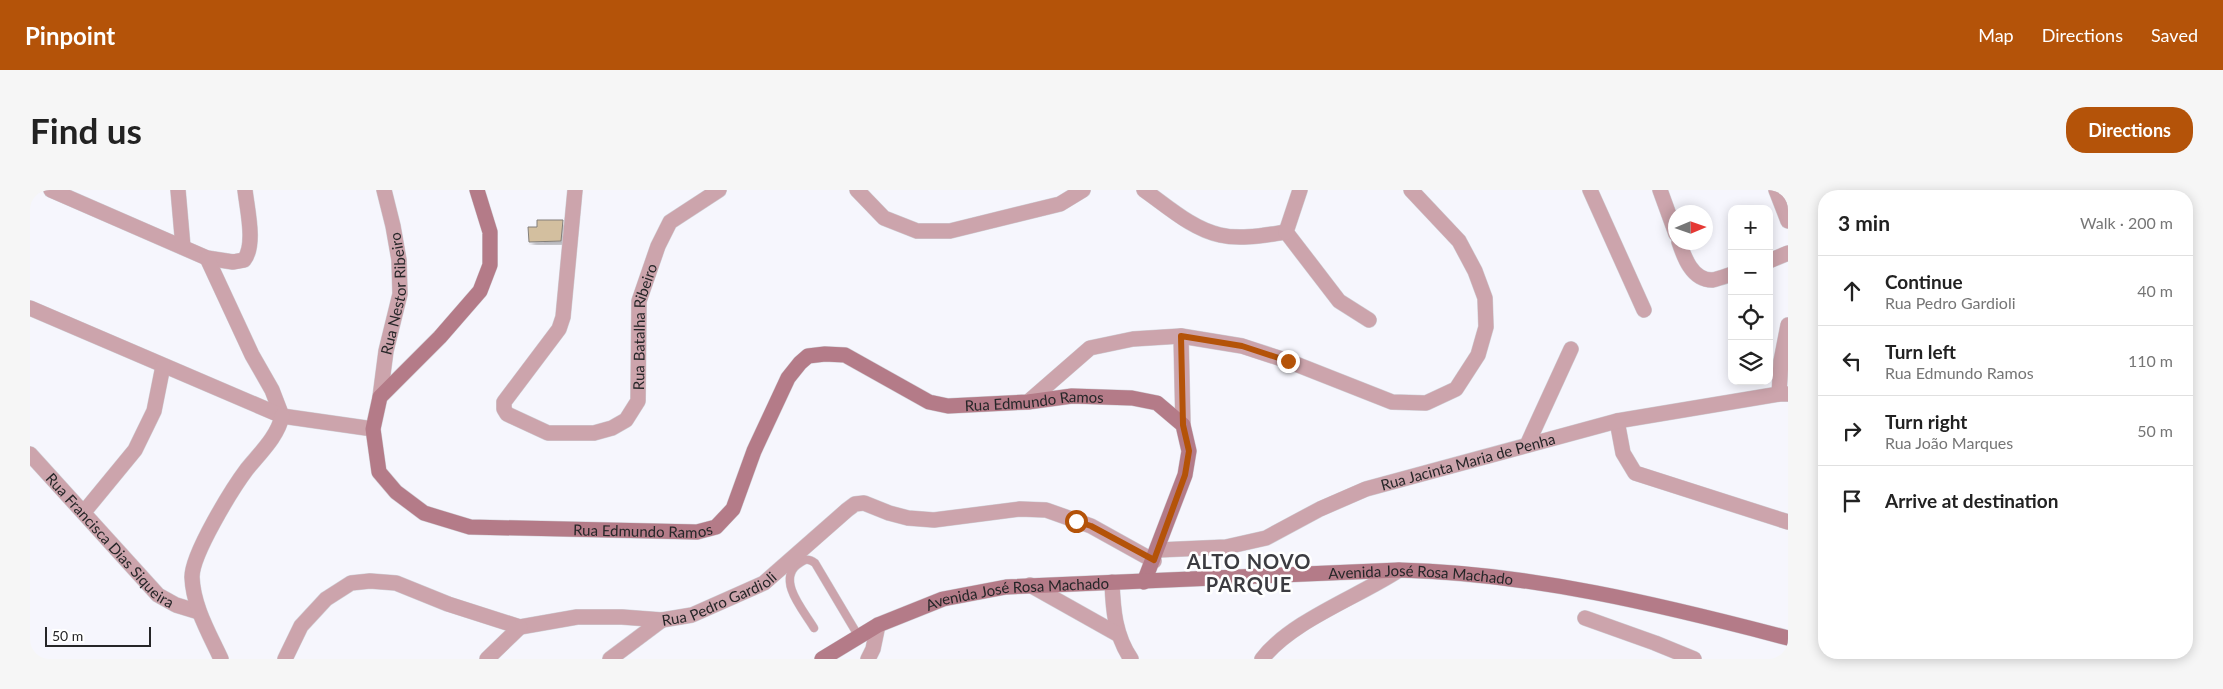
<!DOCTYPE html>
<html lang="en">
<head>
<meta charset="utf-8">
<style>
  :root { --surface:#fff; --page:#f6f6f6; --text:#222; --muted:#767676; --line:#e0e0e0; --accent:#b45309 }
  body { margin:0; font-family:Lato,sans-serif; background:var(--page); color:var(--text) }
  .controls { position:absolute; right:15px; top:15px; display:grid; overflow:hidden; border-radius:10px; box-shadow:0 2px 12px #0003 }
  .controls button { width:45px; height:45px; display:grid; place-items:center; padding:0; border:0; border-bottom:1px solid var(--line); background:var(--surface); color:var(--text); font:25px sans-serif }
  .compass { position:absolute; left:1638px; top:15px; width:45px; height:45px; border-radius:50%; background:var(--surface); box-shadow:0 2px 12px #0003; rotate:88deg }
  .scale { position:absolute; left:15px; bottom:12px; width:106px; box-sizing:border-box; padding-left:5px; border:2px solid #262628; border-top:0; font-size:14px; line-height:18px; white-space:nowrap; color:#262628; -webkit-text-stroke:4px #fff; paint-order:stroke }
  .stop { position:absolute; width:15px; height:15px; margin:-11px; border:4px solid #b45309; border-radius:50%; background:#fff }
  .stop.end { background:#b45309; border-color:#fff; box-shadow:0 1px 5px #0008 }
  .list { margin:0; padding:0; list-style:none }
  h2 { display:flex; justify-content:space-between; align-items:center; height:65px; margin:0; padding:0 20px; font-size:21px }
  h2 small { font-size:16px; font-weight:400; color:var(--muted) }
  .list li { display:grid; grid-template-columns:32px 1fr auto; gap:15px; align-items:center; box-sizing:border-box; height:70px; padding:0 20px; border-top:1px solid var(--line) }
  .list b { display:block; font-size:19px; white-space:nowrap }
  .list p { margin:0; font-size:16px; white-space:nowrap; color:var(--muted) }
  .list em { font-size:16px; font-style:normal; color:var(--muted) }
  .icon { flex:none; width:28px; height:28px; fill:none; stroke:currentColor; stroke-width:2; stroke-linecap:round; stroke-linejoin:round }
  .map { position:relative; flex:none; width:1758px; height:469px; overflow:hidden; border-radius:20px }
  header { display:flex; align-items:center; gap:30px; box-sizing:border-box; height:70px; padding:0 25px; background:var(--accent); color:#fff }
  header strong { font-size:24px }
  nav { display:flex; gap:28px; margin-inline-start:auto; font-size:18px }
  .intro { display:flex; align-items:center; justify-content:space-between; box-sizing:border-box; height:120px; padding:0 30px }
  h1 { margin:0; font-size:35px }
  .button { padding:12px 22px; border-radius:20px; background:var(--accent); color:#fff; font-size:18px; font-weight:700 }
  main { display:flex; gap:30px; padding:0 30px }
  aside { flex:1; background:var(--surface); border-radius:20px; box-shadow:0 2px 12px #0003 }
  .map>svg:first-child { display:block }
  .building { fill:#d3bf9f; stroke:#837f7a; filter:url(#shadow) }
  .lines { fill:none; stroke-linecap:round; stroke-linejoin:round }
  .lane-casing { stroke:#d1d1d7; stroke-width:9 }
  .street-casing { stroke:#d1d1d7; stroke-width:16 }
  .secondary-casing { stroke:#d1d1d7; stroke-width:16 }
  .lane { stroke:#cca4ac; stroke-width:8 }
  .street { stroke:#cca4ac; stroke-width:15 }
  .secondary { stroke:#b47b88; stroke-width:15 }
  .route { stroke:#b45309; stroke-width:6 }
  .labels { text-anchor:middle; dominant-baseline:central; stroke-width:5; stroke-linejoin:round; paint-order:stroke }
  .street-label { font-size:15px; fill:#262628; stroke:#fff }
  .district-label { font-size:20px; font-weight:bold; letter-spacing:1px; fill:#3c3c41; stroke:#fff }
</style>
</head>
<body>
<header>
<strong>Pinpoint</strong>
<nav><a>Map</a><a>Directions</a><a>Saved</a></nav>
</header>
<div class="intro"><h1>Find us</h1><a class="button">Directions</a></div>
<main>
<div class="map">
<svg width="1758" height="469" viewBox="0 0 1758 469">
  <defs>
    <filter id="shadow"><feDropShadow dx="4.5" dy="4.5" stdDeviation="2.5" flood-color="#0004"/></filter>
  </defs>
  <rect width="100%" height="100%" fill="#f6f6fd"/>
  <path class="building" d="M507,30H533L531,51L499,52L498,37H507Z"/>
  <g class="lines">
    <g class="lane-casing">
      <path id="lane" d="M784,438C774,421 747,391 767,375C774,370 777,367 785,373L829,447"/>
    </g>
    <g class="street-casing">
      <g id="street">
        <path d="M21,0L177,68L203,72L214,70C226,55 217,19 215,0"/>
        <path d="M148,0L153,57"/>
        <path id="s1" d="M545,0L533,127L529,139L474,212V219L477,224L518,243H564L582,238L596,230L608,211L609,111L628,56L640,32L689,0"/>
        <path d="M827,0L854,28L887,41H920L1030,14L1053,0"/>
        <path d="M1114,0C1137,16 1162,39 1190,45C1211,50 1235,45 1256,42"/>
        <path d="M1560,0L1614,120"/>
        <path d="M1630,0L1646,44"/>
        <path d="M1746,0L1758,31"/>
        <path d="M1256,42L1309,111L1339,130"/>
        <path d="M1256,42L1270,0"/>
        <path d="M1649,52C1654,67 1662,90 1682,90C1688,89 1696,86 1702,84"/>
        <path d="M177,68L222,165L242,200L252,226"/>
        <path d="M1739,71L1758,63"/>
        <path d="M0,118L252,226L343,239"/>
        <path d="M1151,146L1153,235"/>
        <path d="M1749,204L1751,171L1758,135"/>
        <path id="s2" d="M350,207L356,161L370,104L369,70L363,36L354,0"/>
        <path d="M998,212L1060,158L1103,149L1151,146L1212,156L1258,171L1362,212L1396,213L1426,199L1448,165L1456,137L1455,108L1445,81L1429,51L1381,0"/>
        <path d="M1587,231L1593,263L1605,283L1758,332"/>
        <path d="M1497,255L1541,159"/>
        <path id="s3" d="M0,264L128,405L146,415L169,422"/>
        <path d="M54,322L105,260L124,221L133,176"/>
        <path id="s4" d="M1128,360L1196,357L1236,348L1290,319L1336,299L1587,231L1749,204H1758"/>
        <path d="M1082,392C1083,420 1085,445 1101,469"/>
        <path d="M1000,395L1089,445"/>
        <path d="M1555,428L1625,453L1664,469"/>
        <path d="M191,469C179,443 163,416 162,387C162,364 202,299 217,279C230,263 248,246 252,226"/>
        <path id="s5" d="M255,469L271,436L296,409L321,393L340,391L366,393L418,414L490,437L547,427H592L632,430L662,425L734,393L817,320L825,314L834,313L859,323L878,328L904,330L990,319L1016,320L1061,336L1124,371"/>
        <path d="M457,469L490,437"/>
        <path d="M580,469L632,430"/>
        <path d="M838,469L843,459L848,435"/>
        <path d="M1232,469C1261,431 1328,407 1369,380"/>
      </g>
    </g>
    <g class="secondary-casing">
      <g id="secondary">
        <path id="s6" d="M447,0L460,42V75L450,101L410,147L350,207L343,239L349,282L366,302L394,323L440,337L667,342L686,337L703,319L724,261L758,188L770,173L778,166L795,164L815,165L899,212L918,216L998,212L1042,206L1102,208L1127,213L1153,235L1159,261L1155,285L1114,392"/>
        <path id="s7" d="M792,469L848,435L913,409L976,397L1369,380C1500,383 1632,415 1758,448"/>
      </g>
    </g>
    <use href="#lane" class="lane"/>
    <use href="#street" class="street"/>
    <use href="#secondary" class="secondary"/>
  </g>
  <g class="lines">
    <path class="route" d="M1046,331L1061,336L1124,370L1155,285L1159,261L1153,235L1151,146L1212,156L1258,171"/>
  </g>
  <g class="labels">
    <g class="street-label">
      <text stroke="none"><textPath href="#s2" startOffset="105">Rua Nestor Ribeiro</textPath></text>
      <text stroke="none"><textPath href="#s1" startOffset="468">Rua Batalha Ribeiro</textPath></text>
      <text stroke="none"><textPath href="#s6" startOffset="1119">Rua Edmundo Ramos</textPath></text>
      <text stroke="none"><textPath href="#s4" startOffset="326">Rua Jacinta Maria de Penha</textPath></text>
      <text stroke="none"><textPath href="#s6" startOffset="609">Rua Edmundo Ramos</textPath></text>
      <text stroke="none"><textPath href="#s3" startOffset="118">Rua Francisca Dias Siqueira</textPath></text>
      <text stroke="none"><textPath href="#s7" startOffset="615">Avenida José Rosa Machado</textPath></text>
      <text stroke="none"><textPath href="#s5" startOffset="484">Rua Pedro Gardioli</textPath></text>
      <text stroke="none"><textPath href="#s7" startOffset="210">Avenida José Rosa Machado</textPath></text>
    </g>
    <g class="district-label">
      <text x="1219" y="371">ALTO NOVO<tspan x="1219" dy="23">PARQUE</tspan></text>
    </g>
  </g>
</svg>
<div class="controls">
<button>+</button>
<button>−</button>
<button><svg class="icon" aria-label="locate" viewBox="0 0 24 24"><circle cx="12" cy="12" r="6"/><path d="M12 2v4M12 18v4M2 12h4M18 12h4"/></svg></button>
<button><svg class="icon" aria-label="layers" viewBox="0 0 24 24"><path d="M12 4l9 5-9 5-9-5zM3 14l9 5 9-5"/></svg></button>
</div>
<svg class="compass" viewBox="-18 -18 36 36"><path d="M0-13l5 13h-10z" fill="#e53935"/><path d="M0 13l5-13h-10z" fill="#767676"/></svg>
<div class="scale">50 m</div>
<div class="stop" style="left:1046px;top:331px"></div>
<div class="stop end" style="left:1258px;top:171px"></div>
</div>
<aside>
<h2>3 min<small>Walk · 200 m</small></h2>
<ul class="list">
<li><svg class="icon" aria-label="ahead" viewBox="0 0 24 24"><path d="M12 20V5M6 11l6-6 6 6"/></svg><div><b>Continue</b><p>Rua Pedro Gardioli</p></div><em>40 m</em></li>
<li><svg class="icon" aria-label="left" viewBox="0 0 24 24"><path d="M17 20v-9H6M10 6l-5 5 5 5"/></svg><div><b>Turn left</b><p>Rua Edmundo Ramos</p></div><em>110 m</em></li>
<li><svg class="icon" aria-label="right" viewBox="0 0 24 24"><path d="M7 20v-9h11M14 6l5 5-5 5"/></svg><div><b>Turn right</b><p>Rua João Marques</p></div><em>50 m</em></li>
<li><svg class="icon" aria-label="arrive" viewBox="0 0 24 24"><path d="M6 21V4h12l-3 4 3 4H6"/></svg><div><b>Arrive at destination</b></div></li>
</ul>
</aside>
</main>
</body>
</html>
